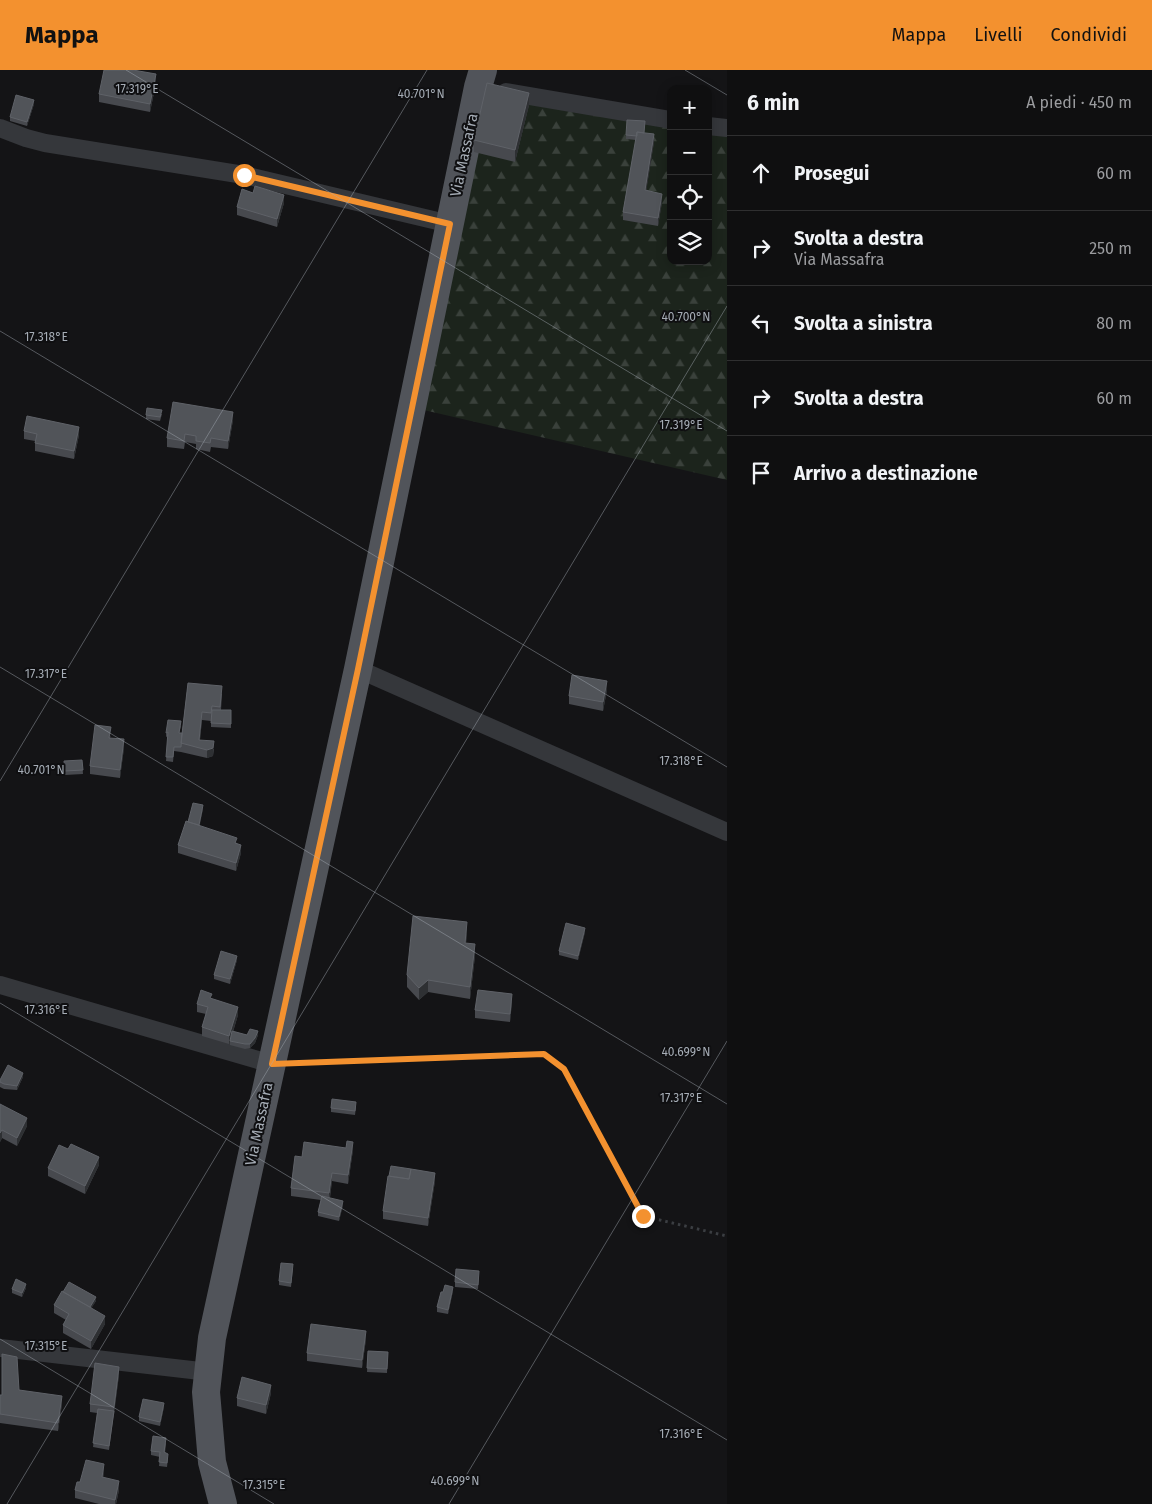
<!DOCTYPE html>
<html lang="it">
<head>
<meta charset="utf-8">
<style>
  :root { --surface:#0f0f10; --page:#181819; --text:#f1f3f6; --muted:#9b9c9f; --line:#2f2f30; --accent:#f3912f }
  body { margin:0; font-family:"Fira Sans",sans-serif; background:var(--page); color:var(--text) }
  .controls { position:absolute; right:15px; top:15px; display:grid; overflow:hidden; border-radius:10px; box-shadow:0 2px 12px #0003 }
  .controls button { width:45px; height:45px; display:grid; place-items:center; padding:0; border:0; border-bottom:1px solid var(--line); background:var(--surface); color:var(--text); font:25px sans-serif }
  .stop { position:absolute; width:15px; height:15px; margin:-11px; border:4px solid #f3912f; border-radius:50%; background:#fff }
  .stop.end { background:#f3912f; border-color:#fff; box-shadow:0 1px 5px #0008 }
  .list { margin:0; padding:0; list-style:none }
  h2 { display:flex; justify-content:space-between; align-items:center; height:65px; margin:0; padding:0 20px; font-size:21px }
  h2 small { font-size:16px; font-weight:400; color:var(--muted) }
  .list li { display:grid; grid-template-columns:32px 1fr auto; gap:15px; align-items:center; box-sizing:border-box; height:75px; padding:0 20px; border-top:1px solid var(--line) }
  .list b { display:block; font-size:19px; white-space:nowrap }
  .list p { margin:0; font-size:16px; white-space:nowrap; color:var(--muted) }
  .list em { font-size:16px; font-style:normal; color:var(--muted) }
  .icon { flex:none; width:28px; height:28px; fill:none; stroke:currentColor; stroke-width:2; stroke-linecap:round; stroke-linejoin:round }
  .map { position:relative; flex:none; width:727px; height:1434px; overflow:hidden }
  header { display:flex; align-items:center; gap:30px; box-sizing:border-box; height:70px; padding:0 25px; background:var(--accent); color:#111 }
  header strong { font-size:24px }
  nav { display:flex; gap:28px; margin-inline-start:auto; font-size:18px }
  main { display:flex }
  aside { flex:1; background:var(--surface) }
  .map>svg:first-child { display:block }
  .forest { fill:url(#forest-firs) }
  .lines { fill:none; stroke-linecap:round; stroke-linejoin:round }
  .path { stroke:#3b3e42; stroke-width:3; stroke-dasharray:2.5 4; stroke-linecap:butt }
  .minor { stroke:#35373b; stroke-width:18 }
  .primary { stroke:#51545a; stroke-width:28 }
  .wall { fill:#47494e }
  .shaded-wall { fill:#2e3033 }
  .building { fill:#515459; stroke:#5f6268 }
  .route { stroke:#f3912f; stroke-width:6 }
  .ticks { fill:none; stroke:#a6adb6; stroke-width:1; stroke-opacity:0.45 }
  .labels { text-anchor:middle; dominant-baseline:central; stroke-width:4; stroke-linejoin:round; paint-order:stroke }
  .street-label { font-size:15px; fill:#a6adb6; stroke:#0f0f11 }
  .ticks-label { font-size:12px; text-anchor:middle; fill:#a6adb6; stroke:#0f0f11; stroke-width:4; stroke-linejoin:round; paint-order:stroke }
</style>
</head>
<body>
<header>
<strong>Mappa</strong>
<nav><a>Mappa</a><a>Livelli</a><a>Condividi</a></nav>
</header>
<main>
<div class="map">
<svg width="727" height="1434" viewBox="0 0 727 1434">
  <defs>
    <pattern id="forest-firs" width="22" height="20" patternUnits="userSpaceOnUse" patternTransform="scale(1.25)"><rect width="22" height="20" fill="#1c241c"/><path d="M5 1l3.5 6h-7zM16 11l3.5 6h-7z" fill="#3a413b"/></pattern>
  </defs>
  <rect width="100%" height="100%" fill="#141416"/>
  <path class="forest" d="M487,25L671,56V191H708V63L727,66V410L415,338Z"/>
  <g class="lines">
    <path class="path" d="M297,993L545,985L564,999L643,1146L727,1166"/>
    <path class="minor" d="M506,22L671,50
      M708,56L727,58
      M0,58L26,68L45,73L244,105L450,154
      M358,599L727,762
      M0,915L272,994
      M0,1278L209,1302"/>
    <path class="primary" d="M223,1434L212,1392L206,1322L212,1268L358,599L478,17L483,0"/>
  </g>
  <path class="wall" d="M156,13L150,42L99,32V24Z
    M34,34L27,56L10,51V47Z
    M529,35L515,92L474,82V70Z
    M645,63L654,72L646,121L662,132L658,156L623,150V142L636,70L626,69V65Z
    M284,133L277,157L237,145V137Z
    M162,344L160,351L146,349V345Z
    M233,350L228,379L211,377L210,382L196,379V374L185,372L184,379L167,377V368Z
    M24,361L79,365L74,389L35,381V371L24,369Z
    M188,613L222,624L221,640H231V658L211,657V651L202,650L200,670L214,679L213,686L207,688L181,682L174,681L173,692L166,691L168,666L166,667V663L181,656L179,663H182Z
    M607,620L603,641L569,634V626Z
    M111,665L110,668L124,678L120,708L90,704V696Z
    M82,690L83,704L65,705L64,696Z
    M203,739L199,756L237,773L241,783L236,801L178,783V775L188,752Z
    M585,862L578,890L559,885V881Z
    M467,863L466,873L475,886L470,929L428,922L419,930L407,917V905Z
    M237,890L230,914L214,909V905Z
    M212,929L238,945L233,962L247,965H258L255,973L250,978L245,979L230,975V971L229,974L202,966V957L206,944L197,942V934Z
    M512,932L510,952L475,948V940Z
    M23,1007L17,1020L4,1019L0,1017V1010Z
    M0,1034L27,1056L17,1076L2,1068L0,1072Z
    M356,1037L355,1045L331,1042V1038Z
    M353,1080L348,1114L332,1111L330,1128L343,1135L339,1151L318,1146V1142L321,1130L291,1126V1118L302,1087Z
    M99,1095L85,1124L48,1106V1098Z
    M435,1111L428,1156L383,1149V1141Z
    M293,1198L291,1217L279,1215V1211Z
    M479,1206L478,1219L455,1217V1212Z
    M26,1218L22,1227L12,1223V1219Z
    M453,1221L448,1244L437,1242V1237Z
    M63,1222L96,1231L91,1238L105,1254L91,1279L63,1263V1255L66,1250L54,1243V1235Z
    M366,1269L362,1298L307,1291V1283Z
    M368,1281L388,1282L387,1303L367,1302Z
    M119,1305L109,1380L93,1377L97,1343L90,1342V1334Z
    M19,1320L62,1334L58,1361L0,1353V1325H2Z
    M271,1323L266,1344L237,1336V1328Z
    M164,1337L160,1356L139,1351V1347Z
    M166,1373L165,1383L168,1388L167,1397L159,1396L160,1387L151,1385V1381Z
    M104,1402L103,1408L119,1420L116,1434H99L75,1428V1420L80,1412Z"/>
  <path class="shaded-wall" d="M156,4V13L150,42V34Z
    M529,23V35L515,92V80Z
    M34,30V34L27,56V52Z
    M654,64V72L645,129V120Z
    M662,124V132L658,156V148Z
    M284,125V133L277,157V149Z
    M233,342V350L228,379V371Z
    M79,357V365L74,389V381Z
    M607,611V620L603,641V632Z
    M202,642V650L199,678V670Z
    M124,669V678L120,708V700Z
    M214,671L213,686L207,688V680Z
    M203,735V739L199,760V756Z
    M241,775V783L236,801V793Z
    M467,852V863L465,885V873Z
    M585,858V862L578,890V886Z
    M475,874V886L470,929V917Z
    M237,886V890L230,914V909Z
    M428,910V922L419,930V918Z
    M512,924V932L510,952V944Z
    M238,937V945L229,974V966Z
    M258,961V965L255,973L250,978V974Z
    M23,1003V1007L17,1020V1016Z
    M27,1048V1056L17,1076V1068Z
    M2,1060V1068L0,1072V1063Z
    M353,1072V1080L348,1114V1105Z
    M99,1087V1095L85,1124V1116Z
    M332,1103V1111L329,1131V1123Z
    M435,1103V1111L428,1156V1148Z
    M343,1131V1135L339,1151V1147Z
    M26,1214V1218L22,1227V1223Z
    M453,1217V1221L448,1244V1240Z
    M96,1227V1231L88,1244V1240Z
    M105,1246V1254L91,1279V1271Z
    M366,1261V1269L362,1298V1290Z
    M119,1297V1305L114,1345V1337Z
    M271,1315V1323L266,1344V1335Z
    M62,1326V1334L58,1361V1353Z
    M164,1333V1337L160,1356V1352Z
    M104,1394V1402L102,1415V1407Z
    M119,1411V1420L116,1434H115V1430Z"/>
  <path class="building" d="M104,0H133L156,4L150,34L99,24Z
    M487,13L529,23L515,80L474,70Z
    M16,25L34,30L27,52L10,47Z
    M627,50L645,51L644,63L637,62V66L626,65Z
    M637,62L654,64L645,120L662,124L658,148L623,142Z
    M255,116L284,125L277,149L237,137L242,119L253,123Z
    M173,332L233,342L228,371L211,368L210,373L196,371V366L185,364L184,371L167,368Z
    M147,338L162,340L160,347L146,345Z
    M27,346L79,357L74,381L35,373L37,364L24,361Z
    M572,605L607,611L603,632L569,626Z
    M188,613L222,616L220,637L212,636L211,643L202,642L199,670L214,671L213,678L207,680L181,673Z
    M212,640H231V654L211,653Z
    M168,650L181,651L179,663H182L181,677H174L173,687H166L168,662L166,663Z
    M95,655L111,657L109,668L124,669L120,700L90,696Z
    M82,690L83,700L65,701L64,691Z
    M193,733L203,735L199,755L188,752Z
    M186,751L237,768L235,773L241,775L236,793L178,775Z
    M413,846L467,852L465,873L475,874L470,917L428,910L419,918L407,905Z
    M566,853L585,858L578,886L559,881Z
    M221,881L237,886L230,909L214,905Z
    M201,920L212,924L210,928L238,937L229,966L202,957L208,937L197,934Z
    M478,920L512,924L510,944L475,940Z
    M250,959L258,961L255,968L250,974H245L230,971L232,961L247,965Z
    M8,995L23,1003L17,1016L4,1014L0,1012V1010Z
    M332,1029L356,1032L355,1041L331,1038Z
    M0,1034L27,1048L17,1068L2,1060L0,1063Z
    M347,1071L353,1072L348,1105L332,1103L329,1123L291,1118L295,1086L302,1087L304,1072L346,1078Z
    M71,1074L99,1087L85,1116L48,1098L59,1075L68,1079Z
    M391,1096L411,1099L409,1109L389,1106Z
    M411,1099L435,1103L428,1148L383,1141L388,1106L409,1109Z
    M322,1126L343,1131L339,1147L318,1142Z
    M281,1193L293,1194L291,1213L279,1211Z
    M456,1199L479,1201L478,1215L455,1212Z
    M16,1209L26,1214L22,1223L12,1219Z
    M69,1212L96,1227L90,1237L63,1222Z
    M445,1215L453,1217L448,1240L437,1237L441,1222H443Z
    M62,1221L105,1246L91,1271L63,1255L69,1244L54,1235Z
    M311,1254L366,1261L362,1290L307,1283Z
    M368,1281L388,1282L387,1299L367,1298Z
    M2,1284L17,1287L19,1320L62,1326L58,1353L0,1344V1325H2Z
    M95,1293L119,1297L114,1337L90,1334Z
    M242,1307L271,1315L266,1335L237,1328Z
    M143,1329L164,1333L160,1352L139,1347Z
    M98,1339L114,1341L109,1376L93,1373Z
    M153,1366L166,1368L164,1382L168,1384L167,1393L159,1392L160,1382L151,1381Z
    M86,1390L104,1394L102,1407L119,1411L115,1430L75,1420L77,1412H80Z"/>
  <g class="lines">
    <path class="route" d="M244,105L450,154L358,599L272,994L544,984L564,999L643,1146"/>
  </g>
  <path class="ticks" d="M126,0L727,361M685,0L727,25M0,261L727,697M0,597L727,1034M0,711L427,0M0,933L727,1370M0,1269L274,1434M7,1434L727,236M449,1434L727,971"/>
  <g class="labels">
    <g class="street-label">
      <text transform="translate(464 85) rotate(-78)">Via Massafra</text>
      <text transform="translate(259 1054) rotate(-78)">Via Massafra</text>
    </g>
  </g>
  <g class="ticks-label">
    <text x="137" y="23">17.319°E</text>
    <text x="421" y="28">40.701°N</text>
    <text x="686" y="251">40.700°N</text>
    <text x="46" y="271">17.318°E</text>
    <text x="681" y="359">17.319°E</text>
    <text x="46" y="608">17.317°E</text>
    <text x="681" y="695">17.318°E</text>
    <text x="41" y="704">40.701°N</text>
    <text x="46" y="944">17.316°E</text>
    <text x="686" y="986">40.699°N</text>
    <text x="681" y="1032">17.317°E</text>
    <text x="46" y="1280">17.315°E</text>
    <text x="681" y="1368">17.316°E</text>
    <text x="455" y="1415">40.699°N</text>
    <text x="264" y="1419">17.315°E</text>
  </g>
</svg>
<div class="controls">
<button>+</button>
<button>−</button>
<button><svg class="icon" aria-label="locate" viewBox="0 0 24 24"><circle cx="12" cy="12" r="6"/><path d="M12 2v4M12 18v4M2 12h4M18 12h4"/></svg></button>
<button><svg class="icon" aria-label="layers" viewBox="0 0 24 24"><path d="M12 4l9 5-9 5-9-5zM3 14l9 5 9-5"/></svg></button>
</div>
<div class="stop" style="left:244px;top:105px"></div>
<div class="stop end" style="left:643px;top:1146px"></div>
</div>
<aside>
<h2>6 min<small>A piedi · 450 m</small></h2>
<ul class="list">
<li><svg class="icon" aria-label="ahead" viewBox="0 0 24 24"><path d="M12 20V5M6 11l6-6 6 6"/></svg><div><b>Prosegui</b></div><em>60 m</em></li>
<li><svg class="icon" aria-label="right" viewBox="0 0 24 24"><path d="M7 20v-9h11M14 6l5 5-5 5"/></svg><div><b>Svolta a destra</b><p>Via Massafra</p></div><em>250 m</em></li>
<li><svg class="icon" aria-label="left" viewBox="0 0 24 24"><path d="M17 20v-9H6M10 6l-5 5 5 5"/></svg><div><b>Svolta a sinistra</b></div><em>80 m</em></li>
<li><svg class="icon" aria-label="right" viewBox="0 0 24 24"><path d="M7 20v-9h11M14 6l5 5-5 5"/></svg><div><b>Svolta a destra</b></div><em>60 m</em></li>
<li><svg class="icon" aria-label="arrive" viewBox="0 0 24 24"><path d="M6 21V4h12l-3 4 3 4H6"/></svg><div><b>Arrivo a destinazione</b></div></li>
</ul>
</aside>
</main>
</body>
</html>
